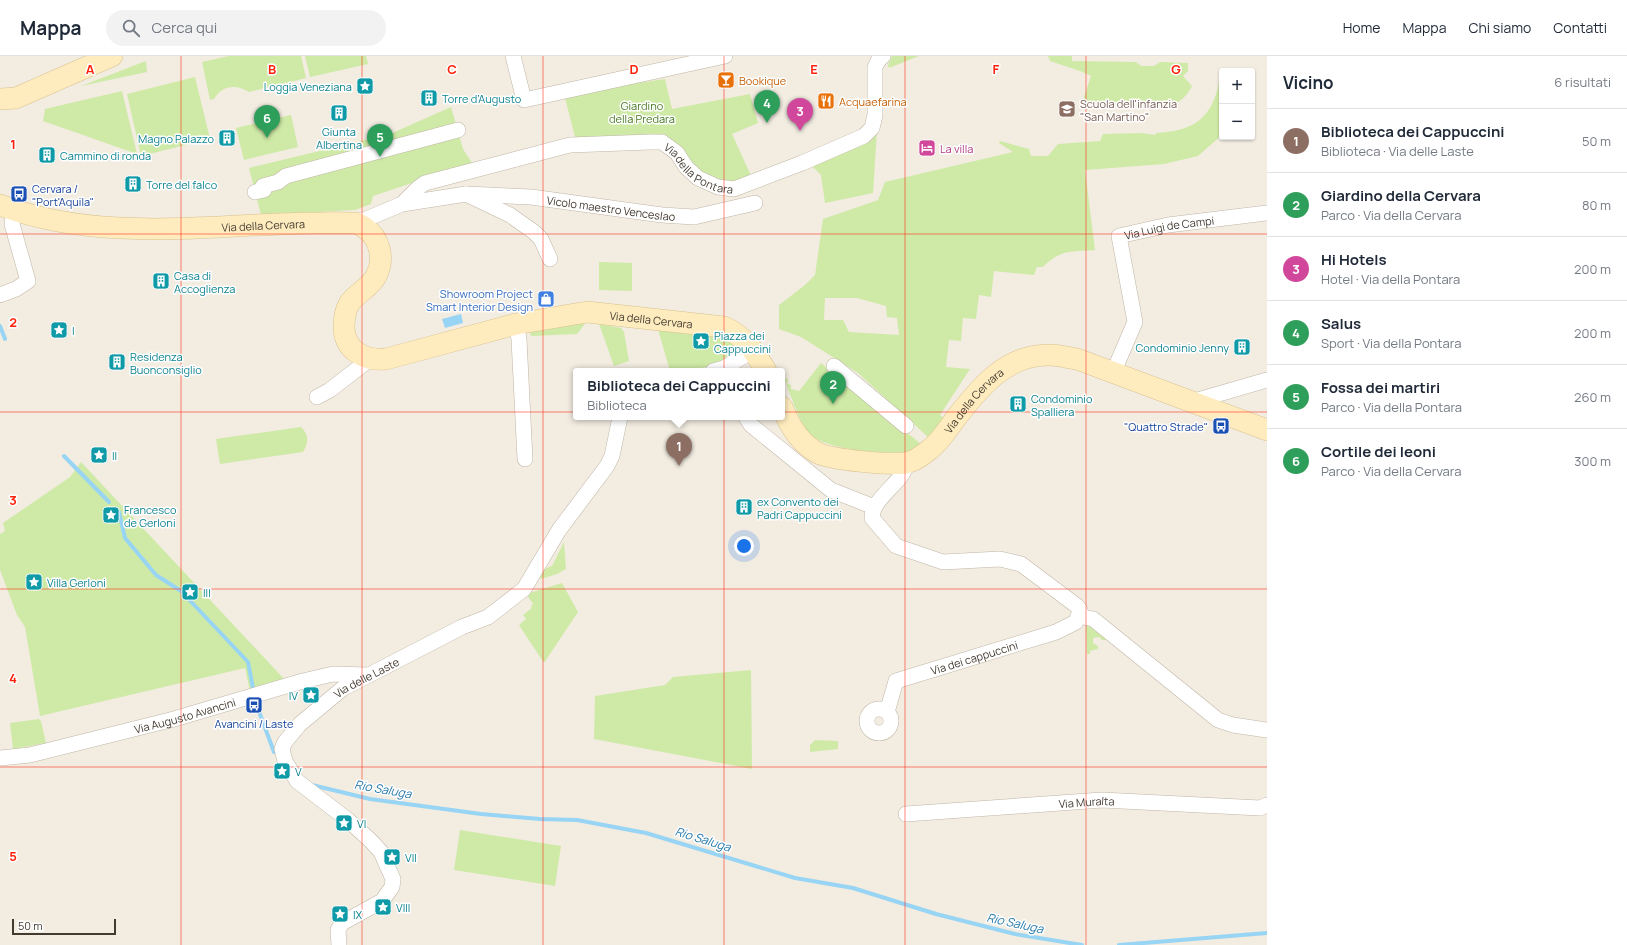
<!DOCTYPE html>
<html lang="it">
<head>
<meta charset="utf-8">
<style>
  :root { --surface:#fff; --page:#f2f2f3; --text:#1f2937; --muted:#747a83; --line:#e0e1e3; --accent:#ff220b }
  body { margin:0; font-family:Manrope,sans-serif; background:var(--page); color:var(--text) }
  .controls { position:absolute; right:12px; top:12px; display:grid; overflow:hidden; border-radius:4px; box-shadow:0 1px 3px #0004 }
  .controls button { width:36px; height:36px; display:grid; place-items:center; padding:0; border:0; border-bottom:1px solid var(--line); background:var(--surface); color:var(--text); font:20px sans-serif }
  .scale { position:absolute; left:12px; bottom:10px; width:104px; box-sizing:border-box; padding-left:4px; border:2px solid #433b32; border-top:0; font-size:11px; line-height:14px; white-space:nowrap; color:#433b32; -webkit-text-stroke:3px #fff; paint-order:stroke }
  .you { position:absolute; left:744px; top:490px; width:14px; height:14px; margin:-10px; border:3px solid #fff; border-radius:50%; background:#1a73e8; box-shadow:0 0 0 6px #1a73e833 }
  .badge { display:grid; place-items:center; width:26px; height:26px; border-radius:50%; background:var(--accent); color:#fff; font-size:13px; font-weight:700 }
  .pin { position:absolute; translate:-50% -33px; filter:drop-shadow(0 1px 2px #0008) }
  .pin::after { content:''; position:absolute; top:21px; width:14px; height:12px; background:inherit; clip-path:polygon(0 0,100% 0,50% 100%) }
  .popup { position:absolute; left:573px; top:312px; width:212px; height:52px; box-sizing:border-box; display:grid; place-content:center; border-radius:4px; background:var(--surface); filter:drop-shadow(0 1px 3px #0005); font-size:13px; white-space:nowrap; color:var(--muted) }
  .popup b { font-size:15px; color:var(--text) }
  .popup::after { content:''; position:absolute; left:50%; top:100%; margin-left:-8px; border:8px solid transparent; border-top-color:var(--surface) }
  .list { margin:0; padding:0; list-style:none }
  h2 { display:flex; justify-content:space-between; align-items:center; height:52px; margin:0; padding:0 16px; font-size:17px }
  h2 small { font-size:13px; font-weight:400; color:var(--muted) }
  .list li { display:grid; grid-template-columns:26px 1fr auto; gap:12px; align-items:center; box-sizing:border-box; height:64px; padding:0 16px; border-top:1px solid var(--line) }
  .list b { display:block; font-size:15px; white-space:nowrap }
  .list p { margin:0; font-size:13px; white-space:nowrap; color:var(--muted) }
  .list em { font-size:13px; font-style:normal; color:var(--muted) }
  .icon { flex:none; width:22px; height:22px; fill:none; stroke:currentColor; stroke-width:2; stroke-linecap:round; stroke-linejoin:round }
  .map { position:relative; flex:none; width:1267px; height:889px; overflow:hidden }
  header { display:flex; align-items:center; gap:24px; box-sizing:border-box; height:56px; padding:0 20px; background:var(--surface); border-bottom:1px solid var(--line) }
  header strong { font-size:19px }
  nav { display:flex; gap:22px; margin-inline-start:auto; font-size:14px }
  .search { width:280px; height:36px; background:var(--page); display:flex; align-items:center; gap:10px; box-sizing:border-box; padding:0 14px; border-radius:22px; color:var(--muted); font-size:15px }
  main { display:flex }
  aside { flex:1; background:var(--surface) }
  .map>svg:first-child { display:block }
  .green { fill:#cfeaa6; fill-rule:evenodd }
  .water { fill:#98d4f4 }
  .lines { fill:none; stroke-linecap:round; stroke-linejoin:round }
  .stream { stroke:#98d4f4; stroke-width:4 }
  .street-casing { stroke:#c0b6a6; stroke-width:16 }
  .secondary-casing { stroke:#d8c18f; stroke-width:22 }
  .street { stroke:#fff; stroke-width:15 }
  .secondary { stroke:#ffecbe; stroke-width:21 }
  .grid { fill:none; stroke:#ff220b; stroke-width:1; stroke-opacity:0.55 }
  .labels { text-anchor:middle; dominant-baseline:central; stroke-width:3; stroke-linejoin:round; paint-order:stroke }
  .food-label { font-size:11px; fill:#c56008; stroke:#fff; text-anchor:start }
  .culture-label { font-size:11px; fill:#0d838f; stroke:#fff; text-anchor:start }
  .education-label { font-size:11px; fill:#785e54; stroke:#fff; text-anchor:start }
  .park-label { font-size:11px; fill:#477822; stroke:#fff }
  .hotel-label { font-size:11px; fill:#b23c85; stroke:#fff; text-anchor:start }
  .street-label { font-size:11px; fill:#433b32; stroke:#fff }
  .transit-label { font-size:11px; fill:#164399; stroke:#fff; text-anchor:start }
  .shop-label { font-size:11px; fill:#366cbe; stroke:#fff; text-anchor:end }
  .water-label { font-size:12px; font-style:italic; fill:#257aac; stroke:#fff }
  .grid-label { font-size:13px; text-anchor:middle; font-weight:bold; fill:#ff220b; stroke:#fff; stroke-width:3; stroke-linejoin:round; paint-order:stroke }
</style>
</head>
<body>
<header>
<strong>Mappa</strong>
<div class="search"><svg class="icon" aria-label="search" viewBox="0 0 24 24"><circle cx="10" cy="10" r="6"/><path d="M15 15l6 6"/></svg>Cerca qui</div>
<nav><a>Home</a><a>Mappa</a><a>Chi siamo</a><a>Contatti</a></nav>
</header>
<main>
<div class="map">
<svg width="1267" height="889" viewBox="0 0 1267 889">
  <rect width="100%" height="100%" fill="#f2ece1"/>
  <path class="green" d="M229,0H301L306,22L249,36C236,28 222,29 214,43L210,44L202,6Z
    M305,0H366L368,8L310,21Z
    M892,0H919L889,12L888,9Z
    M1048,0H1072V5L1136,6L1141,10H1154L1160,6L1188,7V15L1183,20L1192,30C1180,53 1165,51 1142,51L1141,46H1097L1083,44L1091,20L1080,15L1050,5Z
    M146,5L147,16L81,30Z
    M195,21L210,83L141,100L127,38Z
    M665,23L672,53L750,38L758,67L732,78L752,122L730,128L696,115L692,105L677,89L576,85L564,38Z
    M1222,25V79L1198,100L1164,108L1085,114L1095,194C1070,196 1061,193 1043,211H1037L1034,219L994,215L991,241L979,239L976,263L963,262L961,285L949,284L946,311L970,313L940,359L945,363L929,382L858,317L801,281L779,273V249L805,229L815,219L823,163L878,144L885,126L1013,96L999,87L1000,85L1029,93L1031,100H1048L1058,88L1100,85L1103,78L1141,77L1155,79L1156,77C1193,75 1212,63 1219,26ZM825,242H857L886,250L887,261L897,262L899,279L849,276L843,264H824Z
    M122,35L137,98L43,65L45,53Z
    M451,51L463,93L472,107L373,140L371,148L355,154L261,159L249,112L390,78Z
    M291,59L298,91L244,104L236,72Z
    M877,74L873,137L825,147L821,119L811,109C837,99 858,95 877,74Z
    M599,206L632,207V235L599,234Z
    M566,267L585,268L577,278L531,280L529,272Z
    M599,268L621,272L624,276L629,305L614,310Z
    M658,273L714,274L735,289C727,312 691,315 670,315Z
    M821,307L921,388L913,395C891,399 825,395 809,377C796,361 791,337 782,318V316H785L784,322L788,323L787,328L791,329V333L799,335Z
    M301,371C309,379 309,386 303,396L220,408L216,383Z
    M81,406L286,625L250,635L245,612L40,660L25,571L17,559L0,514V478L5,475L3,467L70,421Z
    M564,486L566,513L557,518L541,523L540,520L544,513L552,510Z
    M562,527L578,556L544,607L519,569L526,563L523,559L532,552L531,550L533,548L526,538Z
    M1093,568L1108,584H1102L1099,581L1093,582V587L1098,590V593L1090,595V598H1087L1086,569Z
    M751,614L752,713L594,683L595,640L665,629L673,621Z
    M39,663L41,665L46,687L13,693L10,667Z
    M815,684L838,685V693L810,696V689Z
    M460,774L561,790L555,830L454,814Z"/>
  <path class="water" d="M461,258L463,267L445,272L442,263Z"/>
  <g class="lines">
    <path class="stream" d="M0,270L5,283
      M64,400L109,446
      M119,456L125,482L156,519L181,535L248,606L253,632
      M257,650L274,696
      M312,729L370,743L481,758L540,763L577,764L646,777L795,822L853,832L936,858L1015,878L1082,889
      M1119,889L1267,877"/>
    <g class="street-casing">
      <g id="street">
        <path d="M513,0L524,44L725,0"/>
        <path d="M255,136L264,134L263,130L278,126L286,120L458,74"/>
        <path id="s1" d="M466,138L531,141L662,159L694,161L755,147"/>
        <path id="s2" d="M402,148L418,132L425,127L570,89L650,86H662L677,97L686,111L698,122L718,131L734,133L802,107L864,80L872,72L875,59V11L878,5L883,0"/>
        <path d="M357,167L402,148L466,138L510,159L534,176L541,183L550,203"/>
        <path d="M0,239L16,233L28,225L12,168L14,154"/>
        <path d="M516,268L519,283L525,403"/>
        <path d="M834,310L906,370"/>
        <path d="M713,315L724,312L754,294"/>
        <path id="s3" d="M1113,317L1135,266L1119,180L1168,169L1267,157"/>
        <path d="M317,341L330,334L370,303"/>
        <path d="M1191,346L1267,324"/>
        <path d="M746,361L751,369L831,434L869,449"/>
        <path d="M1079,560L1093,563L1218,664L1233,669L1267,674"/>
        <circle cx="879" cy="665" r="12"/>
        <path id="s4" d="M887,656L896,625L1056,576L1076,566L1080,554L1077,550L1021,508L1000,503L943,506L896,490L872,462C872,442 903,427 907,407"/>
        <path id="s5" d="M0,702L30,699L174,663L303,625L333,618L368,619"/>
        <path id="s6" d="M906,758L1102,744L1260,752L1267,749"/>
        <path id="s7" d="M339,889L338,874L342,867L382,845L392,831L393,823L381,796L371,785L348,764L297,725L285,705L282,693L285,686L300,668L342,633L462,571L488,561L524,533L559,474L607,410L612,400L620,361"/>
      </g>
    </g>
    <g class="secondary-casing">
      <g id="secondary">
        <path d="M0,43L16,42L112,0"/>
        <path id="s8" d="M0,149C113,192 237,163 354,167C359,167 362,170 365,172C380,182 385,204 376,220C370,232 356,237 349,248C345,255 344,264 344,272C345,295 365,305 386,303L516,268L587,256L724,271C745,280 755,296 766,315"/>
        <path id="s9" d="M782,351C789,369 801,388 818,397C831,404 891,409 905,407C913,406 923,399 929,394C940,386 948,373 956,362C980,331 1007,298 1050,299C1059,299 1068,302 1077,303L1267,374"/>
      </g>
    </g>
    <use href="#street" class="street"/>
    <use href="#secondary" class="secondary"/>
  </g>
  <path class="grid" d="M181,0V889M362,0V889M543,0V889M724,0V889M905,0V889M1086,0V889M0,178H1267M0,356H1267M0,533H1267M0,711H1267"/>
  <defs>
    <g id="bar-square" transform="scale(0.9)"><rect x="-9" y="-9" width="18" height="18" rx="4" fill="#e8710a" stroke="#fff"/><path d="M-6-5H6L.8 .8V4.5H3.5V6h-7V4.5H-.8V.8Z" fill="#fff"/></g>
    <g id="sight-square" transform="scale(0.9)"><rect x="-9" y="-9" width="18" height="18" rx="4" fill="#0f9aa8" stroke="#fff"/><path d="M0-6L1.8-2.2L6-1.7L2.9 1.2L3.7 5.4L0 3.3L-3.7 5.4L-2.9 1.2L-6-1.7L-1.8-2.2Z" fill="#fff"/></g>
    <g id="building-square" transform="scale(0.9)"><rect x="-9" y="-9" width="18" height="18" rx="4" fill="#0f9aa8" stroke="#fff"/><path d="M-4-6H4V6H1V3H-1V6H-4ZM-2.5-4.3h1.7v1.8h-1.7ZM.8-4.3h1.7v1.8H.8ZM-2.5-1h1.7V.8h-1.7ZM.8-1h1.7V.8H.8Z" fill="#fff"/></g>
    <g id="restaurant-square" transform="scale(0.9)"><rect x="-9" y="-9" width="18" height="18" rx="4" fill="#e8710a" stroke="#fff"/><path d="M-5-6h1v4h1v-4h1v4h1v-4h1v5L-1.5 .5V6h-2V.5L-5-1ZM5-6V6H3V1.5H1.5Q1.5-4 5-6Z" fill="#fff"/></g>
    <g id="school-square" transform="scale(0.9)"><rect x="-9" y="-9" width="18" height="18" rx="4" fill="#8d6e63" stroke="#fff"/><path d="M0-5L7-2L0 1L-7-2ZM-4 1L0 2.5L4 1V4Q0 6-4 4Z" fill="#fff"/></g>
    <g id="hotel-square" transform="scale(0.9)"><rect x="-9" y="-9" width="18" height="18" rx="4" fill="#d1479c" stroke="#fff"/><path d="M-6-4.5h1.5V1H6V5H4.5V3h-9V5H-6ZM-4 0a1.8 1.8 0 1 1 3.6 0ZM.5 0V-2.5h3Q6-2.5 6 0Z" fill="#fff"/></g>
    <g id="bus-square" transform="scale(0.9)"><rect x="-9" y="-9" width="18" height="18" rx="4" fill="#1a4fb4" stroke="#fff"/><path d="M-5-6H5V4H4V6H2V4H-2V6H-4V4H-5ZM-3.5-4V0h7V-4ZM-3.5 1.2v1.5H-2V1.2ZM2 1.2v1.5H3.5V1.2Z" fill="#fff"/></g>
    <g id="shop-square" transform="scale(0.9)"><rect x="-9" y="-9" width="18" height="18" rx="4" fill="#3f7fe0" stroke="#fff"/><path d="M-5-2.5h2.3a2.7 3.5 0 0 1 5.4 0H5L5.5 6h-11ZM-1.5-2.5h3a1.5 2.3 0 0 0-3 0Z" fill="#fff"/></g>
  </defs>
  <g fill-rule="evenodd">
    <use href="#bar-square" x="726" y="24"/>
    <use href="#sight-square" x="365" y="30"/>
    <use href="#building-square" x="429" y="42"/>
    <use href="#restaurant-square" x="826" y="45"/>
    <use href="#school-square" x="1067" y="53"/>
    <use href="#building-square" x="339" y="57"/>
    <use href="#building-square" x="227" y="82"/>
    <use href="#hotel-square" x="927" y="92"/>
    <use href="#building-square" x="47" y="99"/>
    <use href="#building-square" x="133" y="128"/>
    <use href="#bus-square" x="19" y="138"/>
    <use href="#building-square" x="161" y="225"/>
    <use href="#shop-square" x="546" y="243"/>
    <use href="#sight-square" x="59" y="274"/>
    <use href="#sight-square" x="701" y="285"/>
    <use href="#building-square" x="1242" y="291"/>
    <use href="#building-square" x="117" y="306"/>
    <use href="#building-square" x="1018" y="348"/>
    <use href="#bus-square" x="1221" y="370"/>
    <use href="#sight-square" x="99" y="399"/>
    <use href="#building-square" x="744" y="451"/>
    <use href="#sight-square" x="111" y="459"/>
    <use href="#sight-square" x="34" y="526"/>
    <use href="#sight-square" x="190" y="536"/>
    <use href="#sight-square" x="311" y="639"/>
    <use href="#bus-square" x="254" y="649"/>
    <use href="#sight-square" x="282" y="715"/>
    <use href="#sight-square" x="344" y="767"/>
    <use href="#sight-square" x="392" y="801"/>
    <use href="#sight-square" x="383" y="851"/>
    <use href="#sight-square" x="340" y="858"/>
  </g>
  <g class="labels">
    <g class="food-label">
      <text x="739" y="24">Bookique</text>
      <text x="839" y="45">Acquaefarina</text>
    </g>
    <g class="culture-label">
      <text x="352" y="30" text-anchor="end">Loggia Veneziana</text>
      <text x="442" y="42">Torre d’Augusto</text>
      <text x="339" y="75" text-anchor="middle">Giunta<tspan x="339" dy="13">Albertina</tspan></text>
      <text x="214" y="82" text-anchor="end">Magno Palazzo</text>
      <text x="60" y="99">Cammino di ronda</text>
      <text x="146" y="128">Torre del falco</text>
      <text x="174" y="219">Casa di<tspan x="174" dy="13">Accoglienza</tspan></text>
      <text x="72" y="274">I</text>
      <text x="714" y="279">Piazza dei<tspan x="714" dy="13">Cappuccini</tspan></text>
      <text x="1229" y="291" text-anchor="end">Condominio Jenny</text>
      <text x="130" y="300">Residenza<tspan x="130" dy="13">Buonconsiglio</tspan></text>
      <text x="1031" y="342">Condominio<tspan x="1031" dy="13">Spalliera</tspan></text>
      <text x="112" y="399">II</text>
      <text x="757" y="445">ex Convento dei<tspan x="757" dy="13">Padri Cappuccini</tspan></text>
      <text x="124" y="453">Francesco<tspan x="124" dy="13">de Gerloni</tspan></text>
      <text x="47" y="526">Villa Gerloni</text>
      <text x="203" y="536">III</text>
      <text x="298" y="639" text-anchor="end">IV</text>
      <text x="295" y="715">V</text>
      <text x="357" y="767">VI</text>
      <text x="405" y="801">VII</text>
      <text x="396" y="851">VIII</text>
      <text x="353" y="858">IX</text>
    </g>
    <g class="education-label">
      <text x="1080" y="47">Scuola dell'infanzia<tspan x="1080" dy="13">"San Martino"</tspan></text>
    </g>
    <g class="park-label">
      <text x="642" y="49">Giardino<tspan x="642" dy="13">della Predara</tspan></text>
    </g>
    <g class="hotel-label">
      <text x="940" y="92">La villa</text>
    </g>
    <g class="street-label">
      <text stroke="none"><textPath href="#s2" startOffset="320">Via della Pontara</textPath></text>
      <text stroke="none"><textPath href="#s1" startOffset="146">Vicolo maestro Venceslao</textPath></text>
      <text stroke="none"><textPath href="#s8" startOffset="266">Via della Cervara</textPath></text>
      <text stroke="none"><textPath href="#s3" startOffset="194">Via Luigi de Campi</textPath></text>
      <text stroke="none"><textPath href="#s8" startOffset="817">Via della Cervara</textPath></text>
      <text stroke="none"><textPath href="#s9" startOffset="242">Via della Cervara</textPath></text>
      <text stroke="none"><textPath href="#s4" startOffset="114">Via dei cappuccini</textPath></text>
      <text stroke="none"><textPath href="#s7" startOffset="382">Via delle Laste</textPath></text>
      <text stroke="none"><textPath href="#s5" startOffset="190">Via Augusto Avancini</textPath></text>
      <text stroke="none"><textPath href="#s6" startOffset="181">Via Muralta</textPath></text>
    </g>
    <g class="transit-label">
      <text x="32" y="132">Cervara /<tspan x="32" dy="13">"Port'Aquila"</tspan></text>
      <text x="1208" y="370" text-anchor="end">"Quattro Strade"</text>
      <text x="254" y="667" text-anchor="middle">Avancini / Laste</text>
    </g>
    <g class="shop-label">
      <text x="533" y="237">Showroom Project<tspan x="533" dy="13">Smart Interior Design</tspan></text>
    </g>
    <g class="water-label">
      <text transform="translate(383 733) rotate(10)">Rio Saluga</text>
      <text transform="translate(703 783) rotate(17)">Rio Saluga</text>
      <text transform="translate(1015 867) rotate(12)">Rio Saluga</text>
    </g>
  </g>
  <g class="grid-label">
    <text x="90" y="18">A</text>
    <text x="272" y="18">B</text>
    <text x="452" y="18">C</text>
    <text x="634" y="18">D</text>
    <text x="814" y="18">E</text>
    <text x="996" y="18">F</text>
    <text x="1176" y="18">G</text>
    <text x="13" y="93">1</text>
    <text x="13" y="271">2</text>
    <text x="13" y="449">3</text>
    <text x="13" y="627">4</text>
    <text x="13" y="805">5</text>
  </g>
</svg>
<div class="controls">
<button>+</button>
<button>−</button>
</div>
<div class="scale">50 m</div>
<div class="you"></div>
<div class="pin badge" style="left:679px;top:410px;background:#8d6e63">1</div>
<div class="popup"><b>Biblioteca dei Cappuccini</b>Biblioteca</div>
<div class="pin badge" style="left:833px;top:348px;background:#2e9e5b">2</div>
<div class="pin badge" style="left:800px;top:75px;background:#d1479c">3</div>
<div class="pin badge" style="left:767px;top:67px;background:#2e9e5b">4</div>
<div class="pin badge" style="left:380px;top:101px;background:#2e9e5b">5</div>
<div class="pin badge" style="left:267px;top:82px;background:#2e9e5b">6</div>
</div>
<aside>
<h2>Vicino<small>6 risultati</small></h2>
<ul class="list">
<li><span class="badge" style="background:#8d6e63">1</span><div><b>Biblioteca dei Cappuccini</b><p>Biblioteca · Via delle Laste</p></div><em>50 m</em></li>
<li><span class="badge" style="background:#2e9e5b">2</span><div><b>Giardino della Cervara</b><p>Parco · Via della Cervara</p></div><em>80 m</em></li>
<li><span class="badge" style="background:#d1479c">3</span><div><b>Hi Hotels</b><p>Hotel · Via della Pontara</p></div><em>200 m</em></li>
<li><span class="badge" style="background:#2e9e5b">4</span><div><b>Salus</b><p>Sport · Via della Pontara</p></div><em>200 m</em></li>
<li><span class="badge" style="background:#2e9e5b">5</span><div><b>Fossa dei martiri</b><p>Parco · Via della Pontara</p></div><em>260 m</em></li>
<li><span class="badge" style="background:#2e9e5b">6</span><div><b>Cortile dei leoni</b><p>Parco · Via della Cervara</p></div><em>300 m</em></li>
</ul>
</aside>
</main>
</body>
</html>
